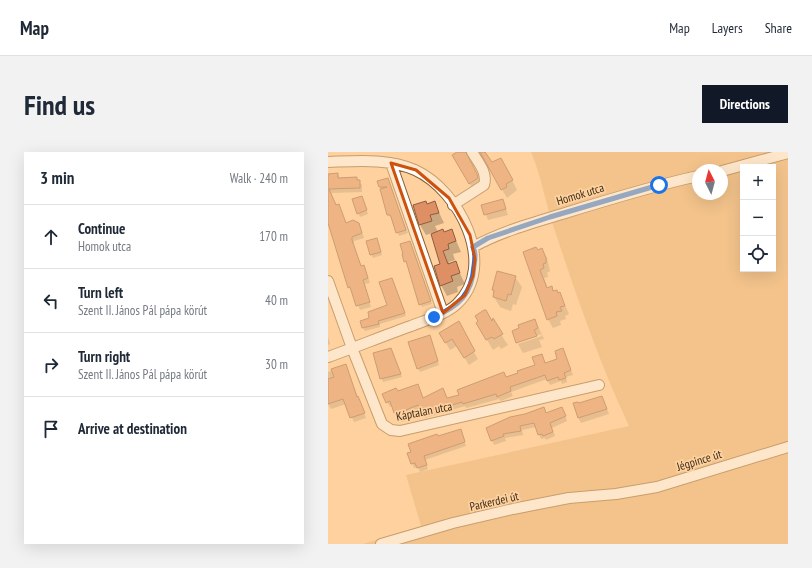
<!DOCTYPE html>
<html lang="en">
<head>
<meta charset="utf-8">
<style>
  :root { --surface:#fff; --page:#f2f2f3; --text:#1f2937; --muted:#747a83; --line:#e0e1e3; --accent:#111827 }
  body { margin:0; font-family:"PT Sans Narrow",sans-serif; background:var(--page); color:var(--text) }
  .controls { position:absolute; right:12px; top:12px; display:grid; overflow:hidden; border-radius:0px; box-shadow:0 4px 16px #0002 }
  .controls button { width:36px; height:36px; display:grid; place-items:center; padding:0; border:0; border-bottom:1px solid var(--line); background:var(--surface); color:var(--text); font:20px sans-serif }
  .compass { position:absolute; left:364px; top:12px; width:36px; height:36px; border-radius:50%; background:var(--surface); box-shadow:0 4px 16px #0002; rotate:354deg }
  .stop { position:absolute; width:12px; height:12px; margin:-9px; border:3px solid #1a73e8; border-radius:50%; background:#fff }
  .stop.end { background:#1a73e8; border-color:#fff; box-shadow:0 1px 4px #0008 }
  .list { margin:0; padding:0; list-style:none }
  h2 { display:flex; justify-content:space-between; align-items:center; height:52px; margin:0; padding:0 16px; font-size:17px }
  h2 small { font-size:13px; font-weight:400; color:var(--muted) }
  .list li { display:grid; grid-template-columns:26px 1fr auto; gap:12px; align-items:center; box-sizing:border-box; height:64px; padding:0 16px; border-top:1px solid var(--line) }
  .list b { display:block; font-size:15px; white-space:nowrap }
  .list p { margin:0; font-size:13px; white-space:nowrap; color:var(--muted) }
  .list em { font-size:13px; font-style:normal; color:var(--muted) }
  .icon { flex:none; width:22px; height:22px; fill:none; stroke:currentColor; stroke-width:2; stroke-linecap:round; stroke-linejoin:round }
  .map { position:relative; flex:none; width:460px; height:392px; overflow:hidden; border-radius:0px }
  header { display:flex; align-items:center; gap:24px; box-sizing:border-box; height:56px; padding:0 20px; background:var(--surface); border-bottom:1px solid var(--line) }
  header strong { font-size:19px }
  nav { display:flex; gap:22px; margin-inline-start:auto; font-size:14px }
  .intro { display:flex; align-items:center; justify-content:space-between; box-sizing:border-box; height:96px; padding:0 24px }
  h1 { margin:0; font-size:28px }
  .button { padding:10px 18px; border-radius:0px; background:var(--accent); color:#fff; font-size:14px; font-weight:700 }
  main { display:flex; gap:24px; padding:0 24px }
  aside { flex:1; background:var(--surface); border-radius:0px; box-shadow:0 4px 16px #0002 }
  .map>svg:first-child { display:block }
  .green { fill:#e7b273; fill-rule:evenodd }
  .shadow { fill:#0003 }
  .building { fill:#de9064; stroke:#915d3e }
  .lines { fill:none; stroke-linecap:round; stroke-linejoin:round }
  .minor-casing { stroke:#876030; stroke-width:12 }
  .minor { stroke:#fff; stroke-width:10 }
  .route { stroke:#1a73e8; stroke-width:5 }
  .marked { fill:none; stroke:#ce520e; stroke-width:3; stroke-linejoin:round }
  .labels { text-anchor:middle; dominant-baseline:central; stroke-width:3.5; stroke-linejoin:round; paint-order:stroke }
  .street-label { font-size:12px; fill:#3d2c18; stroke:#fed19f }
</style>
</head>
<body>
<header>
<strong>Map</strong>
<nav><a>Map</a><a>Layers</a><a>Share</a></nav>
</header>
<div class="intro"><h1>Find us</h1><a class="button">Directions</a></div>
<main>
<aside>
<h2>3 min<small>Walk · 240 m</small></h2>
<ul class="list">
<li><svg class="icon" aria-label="ahead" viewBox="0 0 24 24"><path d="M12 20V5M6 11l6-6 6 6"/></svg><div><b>Continue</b><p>Homok utca</p></div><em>170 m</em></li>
<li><svg class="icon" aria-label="left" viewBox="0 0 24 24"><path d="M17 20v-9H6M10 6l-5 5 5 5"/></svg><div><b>Turn left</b><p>Szent II. János Pál pápa körút</p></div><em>40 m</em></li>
<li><svg class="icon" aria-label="right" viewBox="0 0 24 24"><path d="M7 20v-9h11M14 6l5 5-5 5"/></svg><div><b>Turn right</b><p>Szent II. János Pál pápa körút</p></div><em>30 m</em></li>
<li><svg class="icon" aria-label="arrive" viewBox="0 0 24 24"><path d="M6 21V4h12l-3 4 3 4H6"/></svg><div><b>Arrive at destination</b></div></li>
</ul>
</aside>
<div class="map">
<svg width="460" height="392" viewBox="0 0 460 392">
  <rect width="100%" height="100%" fill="#fed19f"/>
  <path class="green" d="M203,0H460V392H35L93,374L78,323L301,274C271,210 248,143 226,76C217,50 214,26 203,0ZM415,15H445V117H415ZM370,18H394V42H370Z"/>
  <path class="shadow" d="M131,0H157L164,11L178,16L189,38L179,46L155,5L150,2L145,4L142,10L155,35L147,40L130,12Z
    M10,22L12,27L28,26L34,33V40L3,41L8,54L18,71L33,77L36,86L26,89V94L33,115H36L38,119L42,131L37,132L43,155L32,158L0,70V26Z
    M61,31L80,81L71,84L64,66L60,63L52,35Z
    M35,48L40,62L32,65L30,61Z
    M175,49L180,63L160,68L155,54Z
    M106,50L116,71L107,74L110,80L116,81L124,79L133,100L125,102L127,108L121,110L122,113L127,111L137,132L129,135L130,140L119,144L113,133V112L104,81L98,83L92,73L86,54Z
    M49,87L54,103L45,106L43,102Z
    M83,93L104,152L94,155L80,112H79L77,109Z
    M214,98L219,106L222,119L219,121L220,125L216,126L220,137L223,136L226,140L232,142L241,162L237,164L238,167L232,169L233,173L225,176L220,167L196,100Z
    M187,125L194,135L188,153L185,152L183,159L172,155L166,145L167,141L165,137Z
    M64,127L78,164L52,172V175L37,179L35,176L60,154Z
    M158,160L180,193L173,197L171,194L165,198L149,171Z
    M207,168L216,187L211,188L214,195L195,201L190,192L214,184L213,182L190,190V192L185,179Z
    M112,181L139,189L150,207L141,213L129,194L122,198Z
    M102,184L111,213L92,220L90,216Z
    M0,185L2,192L0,193Z
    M235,197L245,223L238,225L239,230L234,232L233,229L222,233L219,227L183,240L185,244L173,249L171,247L138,256L137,254L97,266L93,257L79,262L81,267L74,270L67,260L64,253L62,255L59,250L70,241L90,233L96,247L115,238L119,247L208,214L214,203L218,212L231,207Z
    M64,200L74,225L55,230L46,202Z
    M18,214L38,266L26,270L18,252L3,257L0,252V220Z
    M274,245L281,262L253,271L250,265L251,252Z
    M216,257L219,262L236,260L239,269L224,276L227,284L218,288L217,286L213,287L208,275L194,278L195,283L177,286L178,289L166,293L164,289L198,263Z
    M132,279L138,294L97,308L100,317L92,320L90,315L86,316L81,302L110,285Z"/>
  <path class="building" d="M129,0H138L149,22L150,26L141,32L124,3Z
    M152,0H157L164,10L173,6L185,28L178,32L179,35L173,38Z
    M10,21V26L29,25V28H32V36L1,37L8,53L11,52L18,71L25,68L31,71L34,81L24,85V88L33,114L36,113L40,126L35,128L42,150L28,154L22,135L20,136L0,71V22Z
    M60,26L78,78L68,81L63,65L62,63H59L52,37L59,35H51L49,29Z
    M34,44L39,58L29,62L24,47Z
    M175,47L178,57L156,63L153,53Z
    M98,49L99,52L107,49L111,61L102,63L104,69L91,73L85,53Z
    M115,77L116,80L124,77L128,89L120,92L121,97L115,99L120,112L128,109L132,121L123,124L125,129L112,134L106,114L112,112L103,82Z
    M49,86L53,100L42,103L38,89Z
    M82,89L103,149L91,153L78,109L76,110L74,102H75L72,92Z
    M208,95L210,98L214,96L218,106V111L215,112L216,116L212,118L219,136L224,134L225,139L229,138L230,141L232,140L237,154L232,155L234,159L228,160L229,164L219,168L195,100Z
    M169,119L188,124L183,143L180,142L178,149L165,145L166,138H164Z
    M64,126L77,161L50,169L51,172L34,176L32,169L41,166L40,160L59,153L51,130Z
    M156,158H158L164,169L165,166L175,182L166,187L164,185L158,188L148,171L150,169L147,164Z
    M207,167L210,176L206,178L209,184L188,191L184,179L191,176L190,173Z
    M131,169L147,199L136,206L124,187L117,191L111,181Z
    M102,183L110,209L89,217L80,190Z
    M63,196L73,222L52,227L45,201Z
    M235,196L243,218L236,221L238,226L231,228L230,225L219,229L217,223L182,235L183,239L169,245L168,242L135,252L134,250L93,262L90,253L78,258L79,263L70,266L69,260L66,261L62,249L58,251L54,242L68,236L70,239L90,232L95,246L115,236L119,246L131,243L129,238L176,220L178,225L190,221L189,219L207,213L204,205L214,202L217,211L229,207L227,199Z
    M18,212L29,245L30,244L37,261L22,266L15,247L0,252V227L6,225L3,217Z
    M274,244L279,257L250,266L245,251L250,250L251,251Z
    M216,255L218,261L234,255L238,264L222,271L225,280L215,284L214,282L210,283L206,271L192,274L193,279L175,282L176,284L163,289L158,276L182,265L197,262Z
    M133,277L137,290L96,304L99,313L89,316L87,311L83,312L79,301L83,300L80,292L109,282L110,284Z"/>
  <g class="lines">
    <g class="minor-casing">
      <path id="minor" d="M0,10C29,9 60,6 87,18C131,38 170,113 129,152C117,163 98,168 83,174C55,184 28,195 0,205
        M63,11L115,161
        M394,19L460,1
        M125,53L156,33C160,21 150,10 144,0
        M145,95C172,80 204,71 234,62C279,48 324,34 370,24
        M0,129L24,196L54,272L63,278L72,279L271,233
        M53,392L125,371L185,357L241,346L288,342L329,335L460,295"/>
    </g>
    <use href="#minor" class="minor"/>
  </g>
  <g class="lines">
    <path class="route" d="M106,165C131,154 144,142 146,114C147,107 148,101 145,95L160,86L222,65L331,33"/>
  </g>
  <path d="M0 0H460V392H0ZM63,11L88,18L121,46L142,83L147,107L145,124L137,143L115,161Z" fill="#fed19f" fill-opacity=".55" fill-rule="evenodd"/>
  <path class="marked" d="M63,11L88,18L121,46L142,83L147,107L145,124L137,143L115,161Z"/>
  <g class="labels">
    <g class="street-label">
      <text transform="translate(252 42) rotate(-17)">Homok utca</text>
      <text transform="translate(96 259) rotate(-11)">Káptalan utca</text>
      <text transform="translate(371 308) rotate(-17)">Jégpince út</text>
      <text transform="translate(166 349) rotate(-13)">Parkerdei út</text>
    </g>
  </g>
</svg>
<div class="controls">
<button>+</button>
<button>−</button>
<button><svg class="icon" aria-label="locate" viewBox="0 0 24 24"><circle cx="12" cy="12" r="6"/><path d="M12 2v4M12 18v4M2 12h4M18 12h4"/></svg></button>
</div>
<svg class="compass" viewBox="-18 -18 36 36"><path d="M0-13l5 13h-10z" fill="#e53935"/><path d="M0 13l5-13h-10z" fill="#747a83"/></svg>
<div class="stop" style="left:331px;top:33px"></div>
<div class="stop end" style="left:106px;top:165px"></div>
</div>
</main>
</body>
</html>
